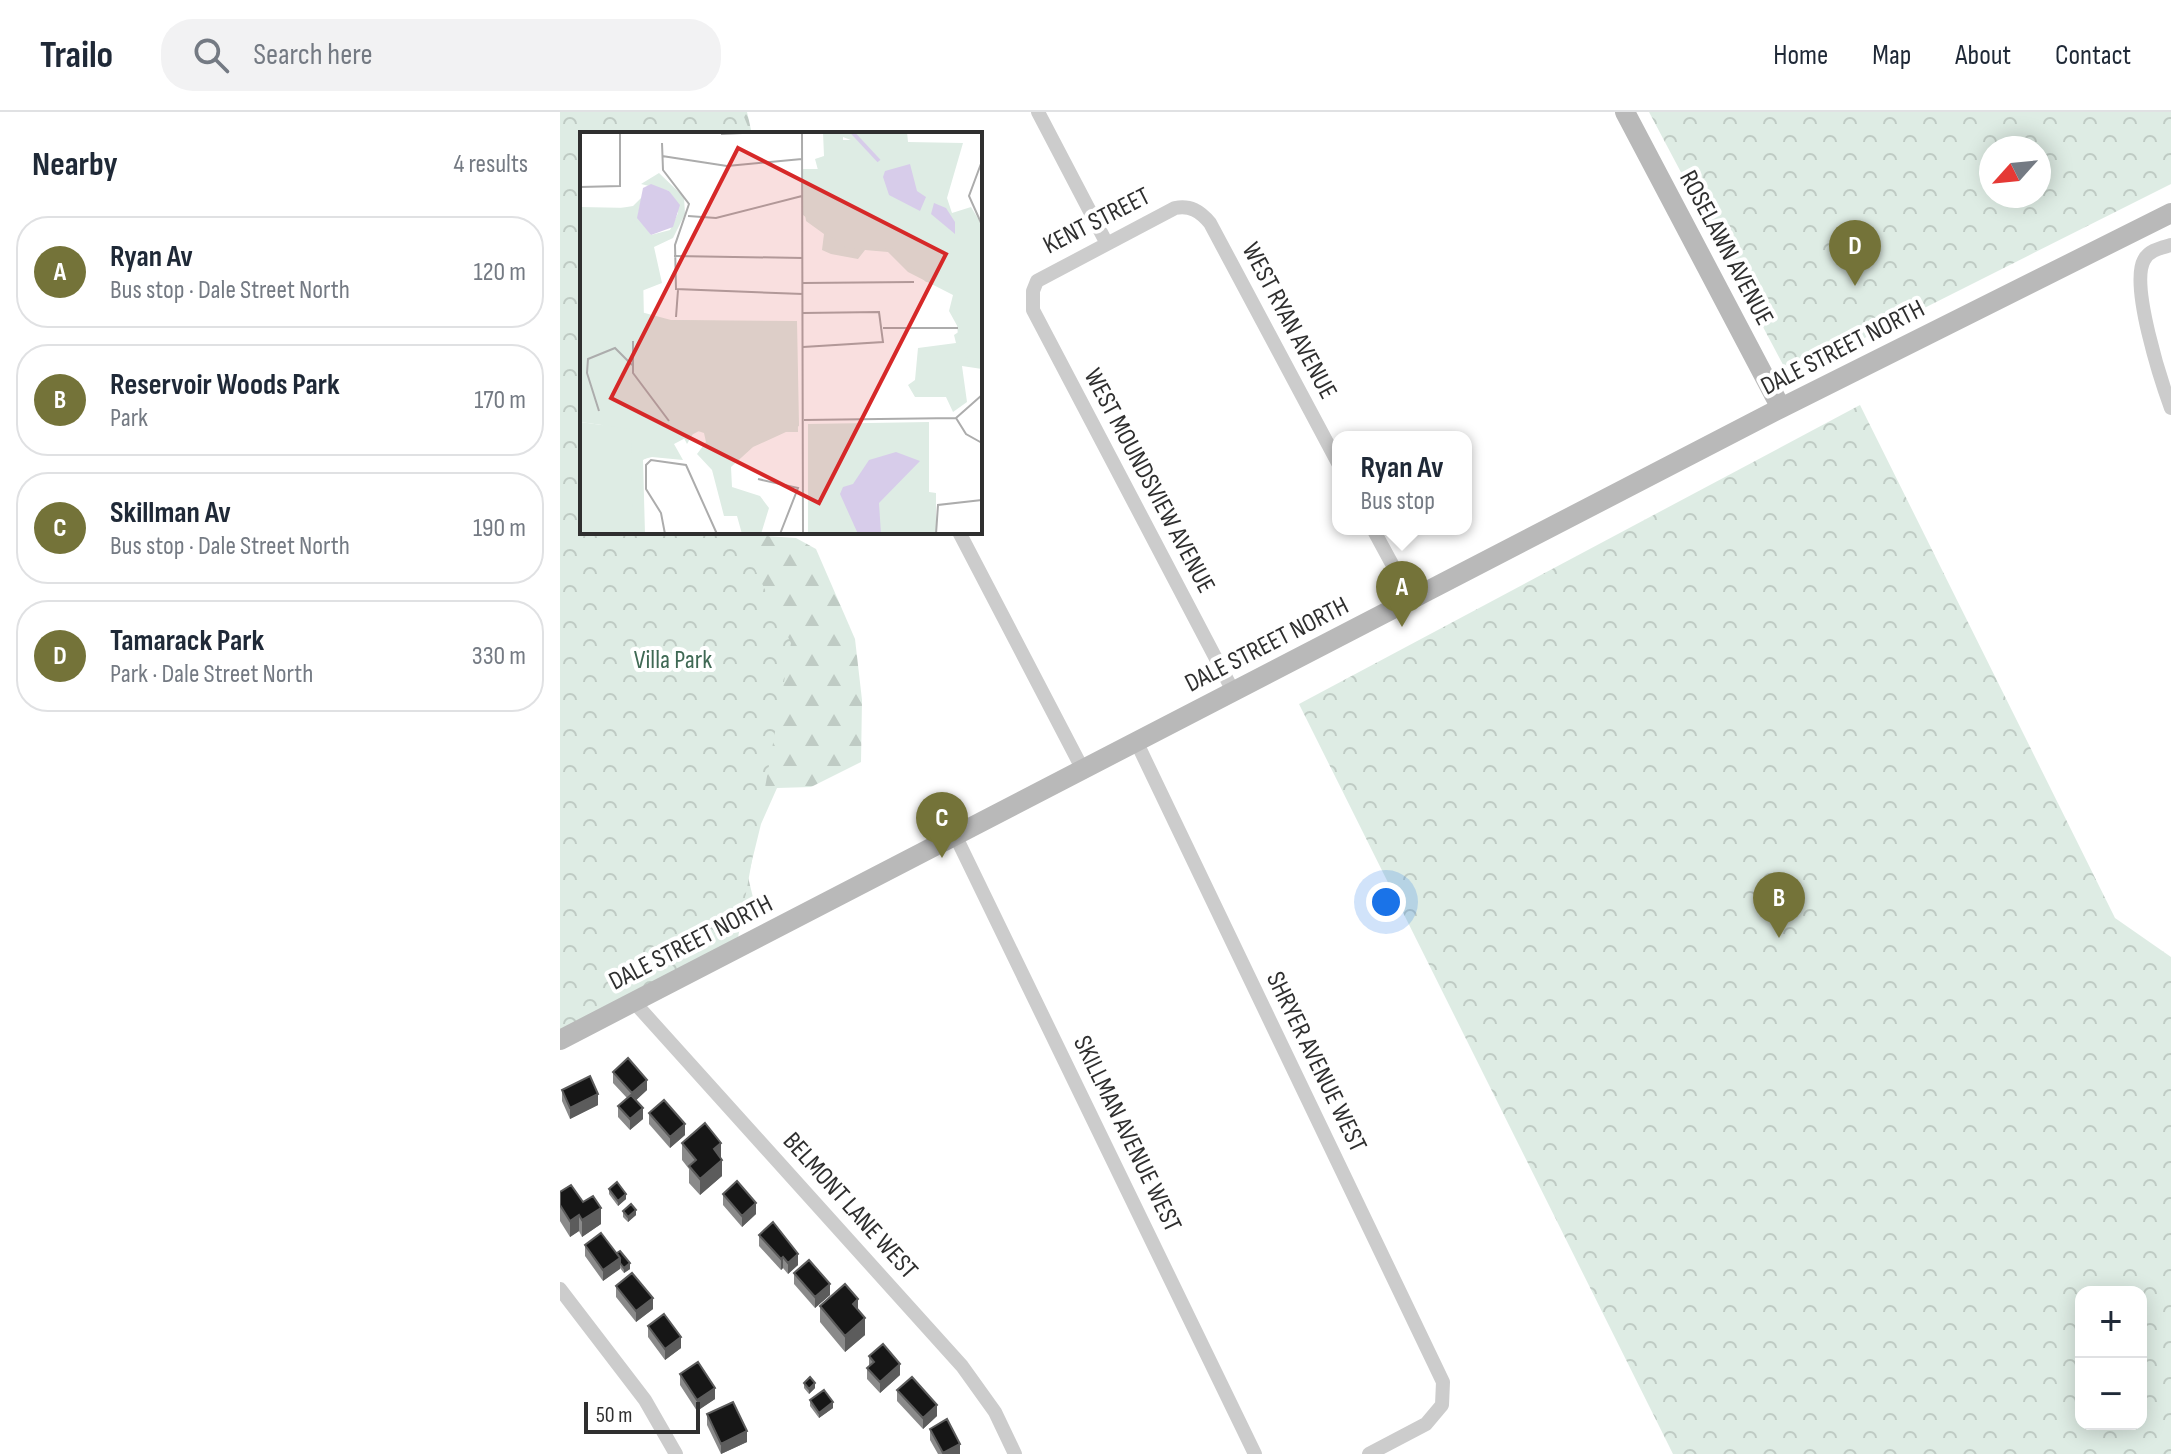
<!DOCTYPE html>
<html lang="en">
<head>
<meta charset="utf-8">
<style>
  :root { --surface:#fff; --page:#f2f2f3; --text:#1f2937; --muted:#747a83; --line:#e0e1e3; --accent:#747339 }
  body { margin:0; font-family:"Sofia Sans Condensed",sans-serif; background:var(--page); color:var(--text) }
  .controls { position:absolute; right:24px; bottom:24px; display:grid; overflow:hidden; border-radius:16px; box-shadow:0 4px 20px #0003 }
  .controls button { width:72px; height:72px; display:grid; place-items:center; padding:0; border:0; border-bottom:2px solid var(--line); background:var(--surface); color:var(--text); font:40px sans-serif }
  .compass { position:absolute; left:1419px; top:24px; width:72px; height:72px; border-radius:50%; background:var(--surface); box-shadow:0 4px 20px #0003; rotate:243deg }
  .scale { position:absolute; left:24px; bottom:20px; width:116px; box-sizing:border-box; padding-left:8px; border:4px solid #2f2f2f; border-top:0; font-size:22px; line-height:28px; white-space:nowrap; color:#2f2f2f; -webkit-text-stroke:6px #fff; paint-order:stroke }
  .you { position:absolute; left:826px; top:790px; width:28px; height:28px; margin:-20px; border:6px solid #fff; border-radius:50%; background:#1a73e8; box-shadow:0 0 0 12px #1a73e833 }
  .badge { display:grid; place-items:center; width:52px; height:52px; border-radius:50%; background:var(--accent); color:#fff; font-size:26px; font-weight:700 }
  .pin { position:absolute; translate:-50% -66px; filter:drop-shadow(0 2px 4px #0008) }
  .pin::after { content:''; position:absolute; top:42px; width:28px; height:24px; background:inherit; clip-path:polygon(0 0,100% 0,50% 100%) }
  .popup { position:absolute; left:772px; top:319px; width:140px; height:104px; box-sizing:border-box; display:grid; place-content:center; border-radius:16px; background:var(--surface); filter:drop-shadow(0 2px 6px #0005); font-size:26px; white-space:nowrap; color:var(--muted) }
  .popup b { font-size:30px; color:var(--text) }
  .popup::after { content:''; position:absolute; left:50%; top:100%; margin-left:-16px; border:16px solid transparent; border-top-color:var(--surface) }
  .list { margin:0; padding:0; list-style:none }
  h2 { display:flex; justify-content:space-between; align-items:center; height:104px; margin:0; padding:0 32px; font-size:34px }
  h2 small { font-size:26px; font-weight:400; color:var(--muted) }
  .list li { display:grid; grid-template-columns:52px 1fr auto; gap:24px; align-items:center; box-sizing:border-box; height:112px; margin:0 16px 16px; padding:0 16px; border:2px solid var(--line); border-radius:32px }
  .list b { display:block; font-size:30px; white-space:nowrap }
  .list p { margin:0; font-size:26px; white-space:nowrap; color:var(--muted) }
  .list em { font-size:26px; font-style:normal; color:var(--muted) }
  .icon { flex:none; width:44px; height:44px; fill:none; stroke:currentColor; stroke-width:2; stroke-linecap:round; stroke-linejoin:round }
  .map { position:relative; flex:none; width:1611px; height:1342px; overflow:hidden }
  header { display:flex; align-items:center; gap:48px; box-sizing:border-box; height:112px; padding:0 40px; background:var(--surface); border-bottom:2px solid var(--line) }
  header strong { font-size:38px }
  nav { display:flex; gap:44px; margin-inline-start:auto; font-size:28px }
  .search { width:560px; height:72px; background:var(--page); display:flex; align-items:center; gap:20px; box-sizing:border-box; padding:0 28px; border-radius:32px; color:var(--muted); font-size:30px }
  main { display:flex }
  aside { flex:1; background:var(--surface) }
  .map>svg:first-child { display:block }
  .forest { fill:url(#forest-firs) }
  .park { fill:url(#park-crowns); fill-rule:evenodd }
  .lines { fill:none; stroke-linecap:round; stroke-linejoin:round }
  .street { stroke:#ccc; stroke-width:14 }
  .secondary { stroke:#b9b9b9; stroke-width:20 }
  .wall { fill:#8a8a8a }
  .shaded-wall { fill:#5c5c5c }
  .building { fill:#161616; stroke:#5c5c5c; stroke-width:2 }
  .labels { text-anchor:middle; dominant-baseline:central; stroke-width:8; stroke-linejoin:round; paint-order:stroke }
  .street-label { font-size:26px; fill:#2f2f2f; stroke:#fff }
  .park-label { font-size:26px; fill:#3f6954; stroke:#fff }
  .inset-river { fill:none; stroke:#d7ccea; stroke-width:4 }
  .inset-road { fill:none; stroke:#acacac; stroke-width:2 }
  .view { fill:#d62828; fill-opacity:0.15; stroke:#d62828; stroke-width:4 }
  .inset-edge { fill:none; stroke:#2f2f2f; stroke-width:4 }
</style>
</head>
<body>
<header>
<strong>Trailo</strong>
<div class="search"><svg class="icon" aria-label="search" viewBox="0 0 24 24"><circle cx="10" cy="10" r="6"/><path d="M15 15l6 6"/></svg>Search here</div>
<nav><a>Home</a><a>Map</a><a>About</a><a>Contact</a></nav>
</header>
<main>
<aside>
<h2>Nearby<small>4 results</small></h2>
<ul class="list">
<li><span class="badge">A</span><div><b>Ryan Av</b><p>Bus stop · Dale Street North</p></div><em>120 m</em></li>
<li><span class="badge">B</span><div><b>Reservoir Woods Park</b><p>Park</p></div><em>170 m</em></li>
<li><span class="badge">C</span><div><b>Skillman Av</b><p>Bus stop · Dale Street North</p></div><em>190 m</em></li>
<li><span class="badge">D</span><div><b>Tamarack Park</b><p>Park · Dale Street North</p></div><em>330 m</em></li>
</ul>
</aside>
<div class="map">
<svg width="1611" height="1342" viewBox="0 0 1611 1342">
  <defs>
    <pattern id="forest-firs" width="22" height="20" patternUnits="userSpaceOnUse" patternTransform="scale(2)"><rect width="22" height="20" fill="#deece4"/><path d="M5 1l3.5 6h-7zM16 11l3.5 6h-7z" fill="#bfcbc4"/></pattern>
    <pattern id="park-crowns" width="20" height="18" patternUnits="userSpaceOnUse" patternTransform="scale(2)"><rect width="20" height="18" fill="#deece4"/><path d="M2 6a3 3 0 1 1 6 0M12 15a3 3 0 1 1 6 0" fill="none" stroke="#bfcbc4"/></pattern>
  </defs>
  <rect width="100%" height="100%" fill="#fff"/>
  <path class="forest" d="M0,0H187L192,22H22V420H190L192,423L236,426L256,437L295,527L302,588L301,650L251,675L217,676L201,712L188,765L198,806L135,848L0,884Z"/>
  <path class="park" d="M0,0H182L191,22H22V420H177L231,531L176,837L0,928Z
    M1089,0H1611V72L1229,264ZM1431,36H1479V84H1431Z
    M1300,293L1555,806L1611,845V1342H1113L739,592ZM1521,1180H1581V1312H1521Z"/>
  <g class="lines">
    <path class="street" d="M478,0L546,130
      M1611,133C1601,136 1589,138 1584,148C1570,173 1601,269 1611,296
      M813,417L852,489
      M399,420L522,656
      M673,579L473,198V179L477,169L615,96C630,93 640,99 650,111L778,351
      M576,629L883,1270L882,1293L866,1312L809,1342
      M395,723L695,1342
      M74,890L402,1254L435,1300L455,1342
      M0,1177L85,1288L116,1342"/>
    <path class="secondary" d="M1065,0L1221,296
      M0,928L1221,296L1611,101"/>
  </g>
  <path class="wall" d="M53,960L87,978L76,988L83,1007L70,1018L58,1005V994L67,986L53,971Z
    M2,978L38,993L10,1007L2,989Z
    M89,1001L125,1023L110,1036L89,1012Z
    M122,1031L161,1046L162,1064L140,1083L129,1071V1057L122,1048Z
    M49,1077L66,1087L58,1094L49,1082Z
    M0,1080L23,1090L41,1112L22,1125L19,1119L10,1125L0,1109Z
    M163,1082L196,1102L182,1115L163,1093Z
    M63,1099L76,1103L68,1110L63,1105Z
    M199,1123L238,1153L228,1162L223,1156L221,1158L199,1134Z
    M25,1133L57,1141L70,1157L64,1161L60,1156L43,1169L25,1144Z
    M234,1161L270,1183L255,1196L234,1172Z
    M56,1174L93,1197L76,1210L56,1185Z
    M260,1194L298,1198L305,1223L285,1240L260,1210Z
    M88,1214L121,1236L105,1248L88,1225Z
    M309,1244L340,1263L320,1281L307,1267V1256L309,1254Z
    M120,1262L155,1287L137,1299L120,1273Z
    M244,1271L255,1276L249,1282L244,1276Z
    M337,1278L377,1304L363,1317L337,1289Z
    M250,1288L273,1296L259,1306L250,1294Z
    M147,1302L187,1330L161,1342L147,1313Z
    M370,1317L400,1342H378L370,1328Z"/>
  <path class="shaded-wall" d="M87,968V978L72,992V981Z
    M38,982V993L10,1007V996Z
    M83,996V1007L70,1018V1007Z
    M125,1012V1023L110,1036V1025Z
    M161,1031V1047L154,1037Z
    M162,1048V1064L140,1083V1067Z
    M66,1082V1087L58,1094V1089Z
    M196,1091V1102L182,1115V1104Z
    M41,1096V1112L22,1125V1108Z
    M76,1098V1103L68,1110V1105Z
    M19,1103V1119L10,1125V1109Z
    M238,1142V1153L228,1162V1151Z
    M223,1145V1156L221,1158V1147Z
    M60,1146V1157L43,1169V1158Z
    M70,1151V1157L64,1161V1156Z
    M270,1172V1183L255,1196V1185Z
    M93,1186V1197L76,1210V1199Z
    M298,1187V1204L293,1192Z
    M305,1206V1223L285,1240V1224Z
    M121,1225V1236L105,1248V1237Z
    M340,1252V1263L320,1281V1270Z
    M255,1271V1276L249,1282V1277Z
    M155,1276V1287L137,1299V1288Z
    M273,1290V1296L259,1306V1301Z
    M377,1293V1304L363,1317V1306Z
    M187,1319V1330L161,1342V1332Z
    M400,1332V1342H383V1341Z"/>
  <path class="building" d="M68,946L87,968L72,981L53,960Z
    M30,964L38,982L10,996L2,978Z
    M71,983L83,996L70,1007L58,994Z
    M104,988L125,1012L110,1025L89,1001Z
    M145,1011L161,1031L154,1037L162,1048L140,1067L129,1054L136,1048L122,1031Z
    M177,1069L196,1091L182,1104L163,1082Z
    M57,1070L66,1082L58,1089L49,1077Z
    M11,1073L23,1090L33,1084L41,1096L22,1108L19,1103L10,1109L0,1093V1080Z
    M71,1092L76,1098L68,1105L63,1099Z
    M213,1110L238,1142L228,1151L223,1145L221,1147L199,1123Z
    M41,1121L60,1146L43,1158L25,1133Z
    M60,1139L70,1151L64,1156L60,1151V1146L57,1141Z
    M249,1148L270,1172L255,1185L234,1161Z
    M72,1161L93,1186L76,1199L56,1174Z
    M285,1172L298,1187L293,1192L305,1206L285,1224L260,1194Z
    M104,1202L121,1225L105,1237L88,1214Z
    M323,1232L340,1252L320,1270L307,1256L314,1250L309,1244Z
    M138,1250L155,1276L137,1288L120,1262Z
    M250,1265L255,1271L249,1277L244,1271Z
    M352,1265L377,1293L363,1306L337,1278Z
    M264,1278L273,1290L259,1301L250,1288Z
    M173,1290L187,1319L161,1332L147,1302Z
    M387,1307L400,1332L383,1341L370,1317Z"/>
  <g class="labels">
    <g class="street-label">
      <text transform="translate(537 109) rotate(-27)">KENT STREET</text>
      <text transform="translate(1166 136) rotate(62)">ROSELAWN AVENUE</text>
      <text transform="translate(729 209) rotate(62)">WEST RYAN AVENUE</text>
      <text transform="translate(1283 236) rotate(-27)">DALE STREET NORTH</text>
      <text transform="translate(589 369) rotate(62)">WEST MOUNDSVIEW AVENUE</text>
      <text transform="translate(707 533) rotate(-27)">DALE STREET NORTH</text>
      <text transform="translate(131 831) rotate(-27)">DALE STREET NORTH</text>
      <text transform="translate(756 950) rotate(64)">SHRYER AVENUE WEST</text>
      <text transform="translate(567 1022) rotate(64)">SKILLMAN AVENUE WEST</text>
      <text transform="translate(290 1094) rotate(48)">BELMONT LANE WEST</text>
    </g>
    <g class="park-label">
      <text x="113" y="548">Villa Park</text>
    </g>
  </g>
  <g transform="translate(20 20)">
    <rect width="402" height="402" fill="#fff"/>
    <path d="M243,0H289L276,10L263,5V14L402,126V237L382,234L387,270L373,280L366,265H335L328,253L335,248L338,216L376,211L374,203L380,199L369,179L373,163L328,140L308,120L285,118L278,127L251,122L242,118L244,102L226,89L224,76L238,38L235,27L244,24ZM79,41L104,65L105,82L93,106L74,115L82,151L59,160L16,80L53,74L62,65L58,83L71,103L90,98L98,81L89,59L61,52ZM61,180L91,188L217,189L219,294L173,315L151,335L152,355L180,364L189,376L181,402H162L157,384H144L132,338L117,322L126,310L124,301L115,298L107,312L104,306L63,328L65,402H0L1,358Z" fill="#deece4"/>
    <path d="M0,290L51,297L53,402H0Z" fill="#deece4"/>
    <path d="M275,0H327L328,10L383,11L367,66L372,81L391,75L402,93V229L379,224L375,152L346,150L314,117L266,116L223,83L222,37H244V8H275ZM0,75L51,76L53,88L62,95L64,188L216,190L218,300L119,299L94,312L103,328L72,325L52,330L51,297L0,290ZM349,290V360L356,361V402H228V292Z" fill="#deece4"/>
    <path d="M330,32L337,59L346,65L340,79L309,63L303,45L305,39ZM71,52L89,59L100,73L93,95L71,103L57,86L63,56ZM354,71L366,76L375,90V102L351,82ZM316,320L340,329L299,371L301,402H278L260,362L263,355L273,352L289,328Z" fill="#d7ccea"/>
    <path class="inset-river" d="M272,0L299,29"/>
    <path class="inset-road" d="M222,0L223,402M141,2L186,0M82,11L83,38L109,72L95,113L96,157L223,162M82,24L147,34L222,27M402,29L389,64L402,93M0,55L40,54V0M108,84L136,86L222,64M94,124L223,126M223,151L334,150M96,185L98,158M303,196H378M53,209V241L89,289M223,215L303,210L299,180L223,181M19,279L7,241L8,227L35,216L52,233M376,286L386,302L402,311M376,286L402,263M224,288L376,286M178,347L218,356L200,402M85,402L81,381L66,357V333L71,328L106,333L137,402M356,402L358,373L402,368"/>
    <path class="view" d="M158,16L366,122L239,371L31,266Z"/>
    <rect width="402" height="402" class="inset-edge"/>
  </g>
</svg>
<div class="controls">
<button>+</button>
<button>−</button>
</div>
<svg class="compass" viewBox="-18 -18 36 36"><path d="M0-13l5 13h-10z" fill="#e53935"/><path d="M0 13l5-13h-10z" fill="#747a83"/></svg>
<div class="scale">50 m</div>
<div class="you"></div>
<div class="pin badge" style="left:842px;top:515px">A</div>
<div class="popup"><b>Ryan Av</b>Bus stop</div>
<div class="pin badge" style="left:1219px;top:826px">B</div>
<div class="pin badge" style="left:382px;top:746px">C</div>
<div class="pin badge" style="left:1295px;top:174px">D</div>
</div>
</main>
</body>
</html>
